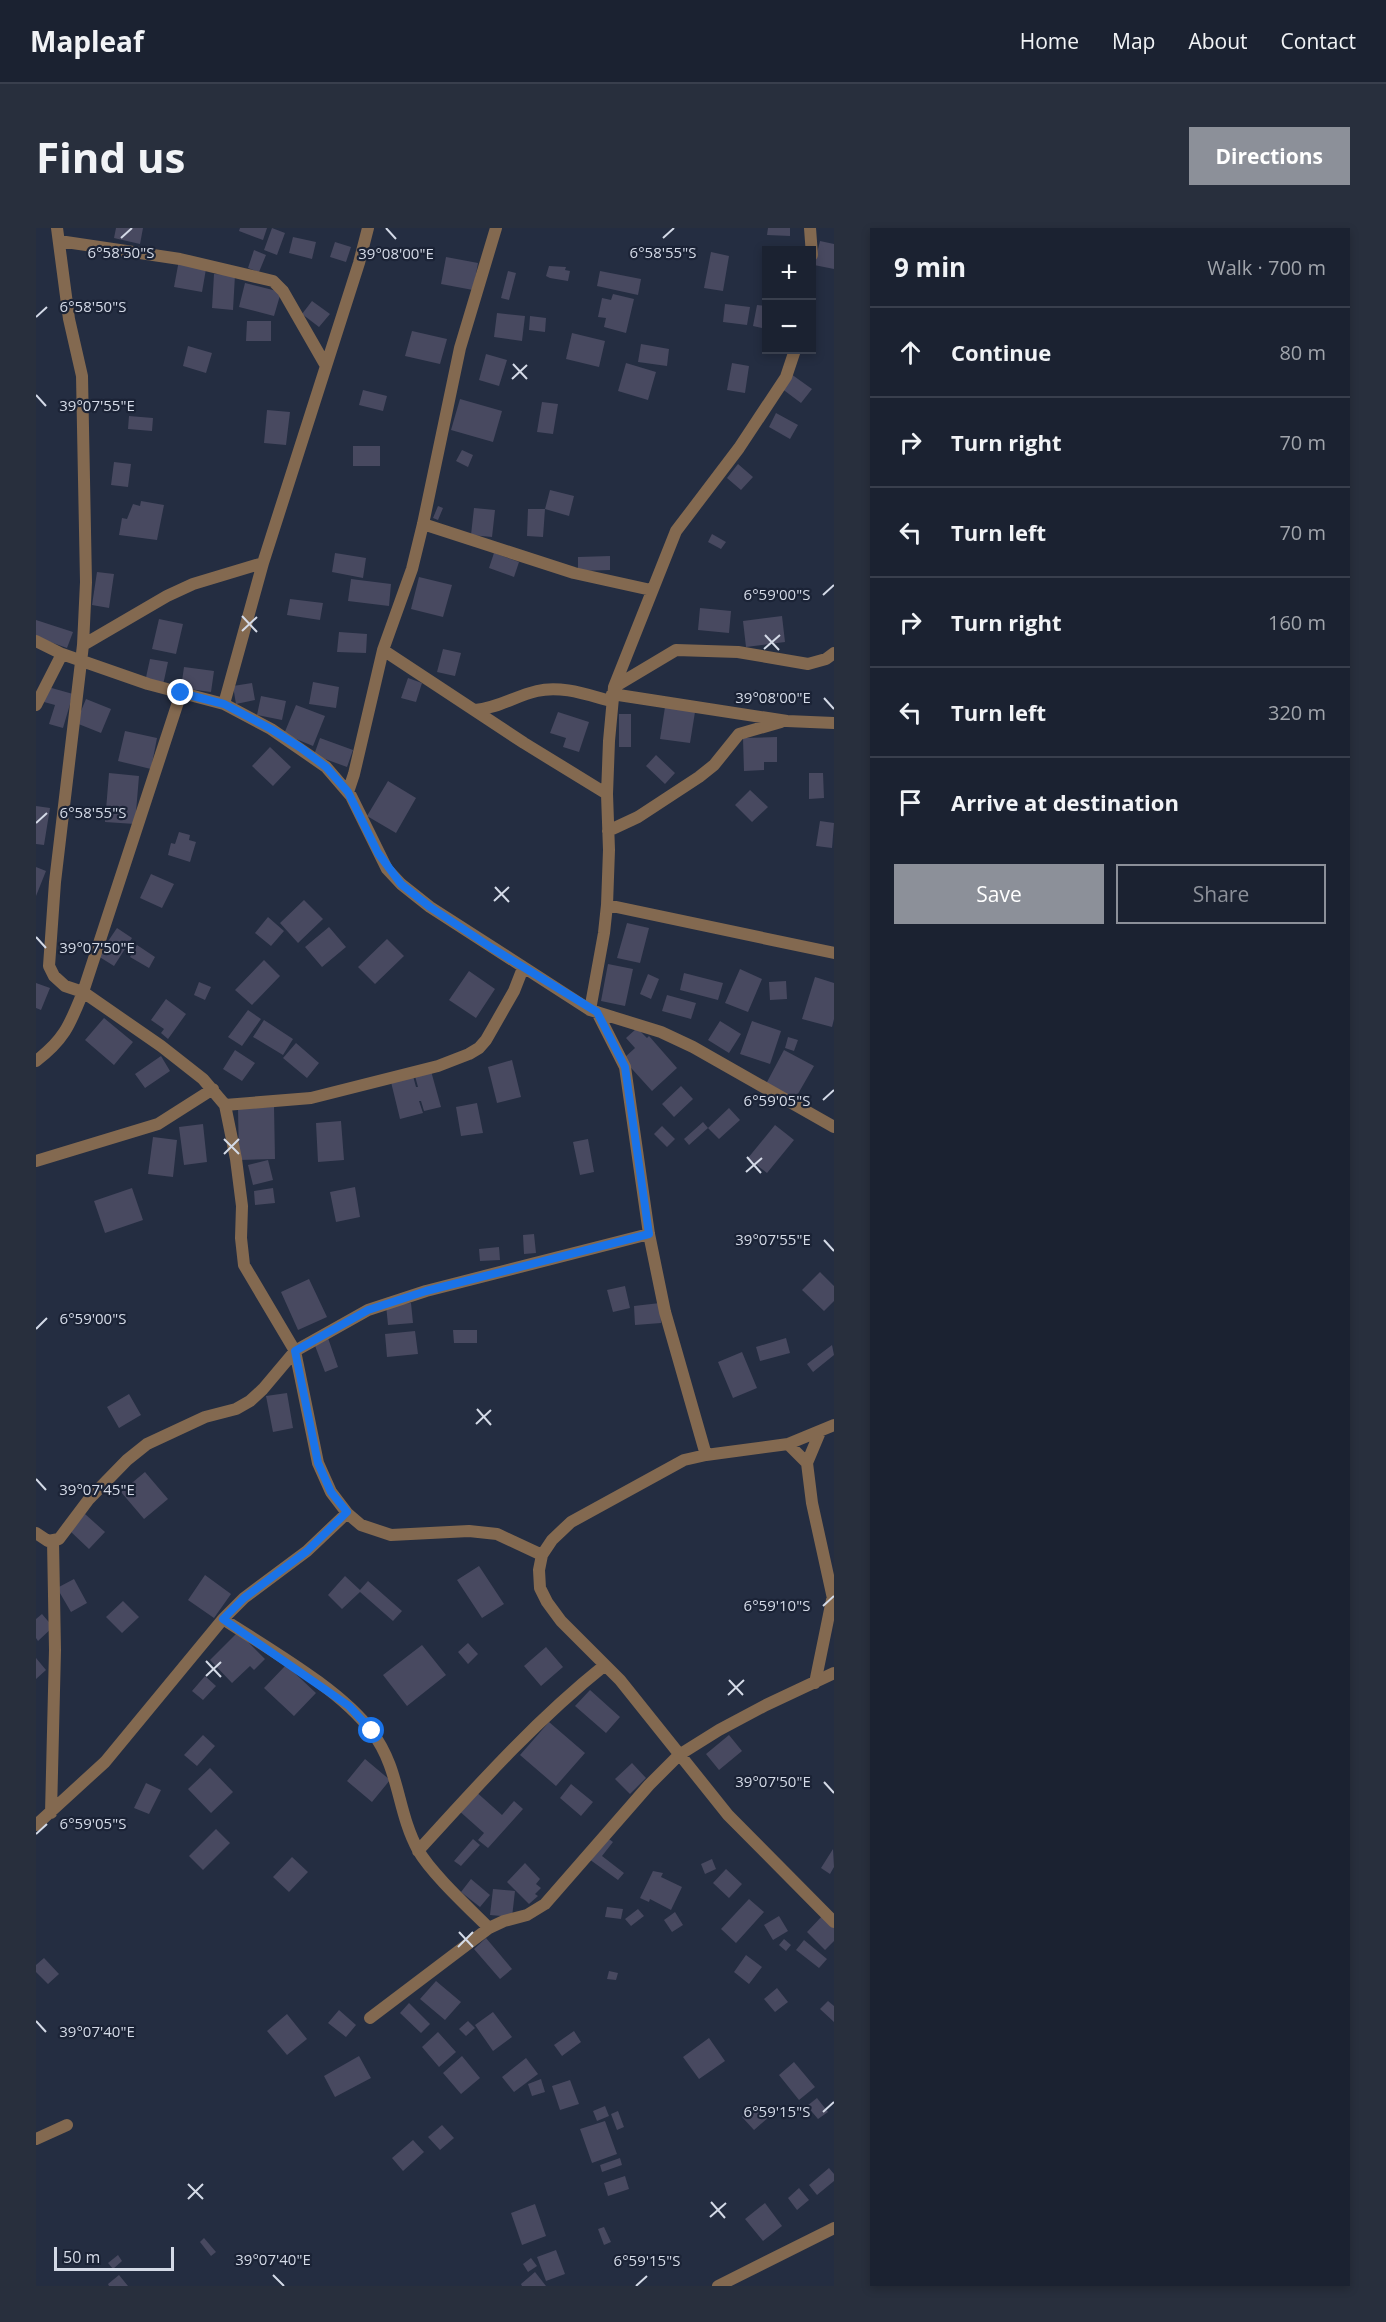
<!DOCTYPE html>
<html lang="en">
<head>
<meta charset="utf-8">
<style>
  :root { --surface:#1b2231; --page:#282f3d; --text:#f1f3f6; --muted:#a0a4ab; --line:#393f4d; --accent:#8c9099 }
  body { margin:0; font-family:"Open Sans",sans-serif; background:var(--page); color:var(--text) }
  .controls { position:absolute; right:18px; top:18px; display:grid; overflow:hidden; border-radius:0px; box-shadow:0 3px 9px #0003 }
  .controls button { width:54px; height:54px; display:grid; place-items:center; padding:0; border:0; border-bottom:2px solid var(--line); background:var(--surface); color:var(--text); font:30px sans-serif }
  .scale { position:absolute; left:18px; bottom:15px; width:120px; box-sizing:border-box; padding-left:6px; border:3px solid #d4dae7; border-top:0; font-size:16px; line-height:21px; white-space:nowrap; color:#d4dae7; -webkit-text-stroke:4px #1b2336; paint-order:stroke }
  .stop { position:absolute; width:18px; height:18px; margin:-14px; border:4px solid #1a73e8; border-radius:50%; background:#fff }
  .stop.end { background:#1a73e8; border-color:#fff; box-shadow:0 2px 6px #0008 }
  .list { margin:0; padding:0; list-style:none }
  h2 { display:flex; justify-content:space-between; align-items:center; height:78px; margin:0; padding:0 24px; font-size:26px }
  h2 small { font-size:20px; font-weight:400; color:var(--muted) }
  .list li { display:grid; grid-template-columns:39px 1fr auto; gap:18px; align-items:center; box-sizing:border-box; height:90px; padding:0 24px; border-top:2px solid var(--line) }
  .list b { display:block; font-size:22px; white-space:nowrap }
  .list em { font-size:20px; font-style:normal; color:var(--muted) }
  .actions { display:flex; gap:12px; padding:18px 24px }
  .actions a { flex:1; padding:14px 0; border:2px solid var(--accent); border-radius:0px; text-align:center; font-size:21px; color:var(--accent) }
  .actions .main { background:var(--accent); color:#fff }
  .icon { flex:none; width:33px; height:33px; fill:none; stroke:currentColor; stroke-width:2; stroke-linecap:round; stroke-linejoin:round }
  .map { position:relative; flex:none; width:798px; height:2058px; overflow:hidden; border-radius:0px }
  header { display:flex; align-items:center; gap:36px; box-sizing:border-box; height:84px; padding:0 30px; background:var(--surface); border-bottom:2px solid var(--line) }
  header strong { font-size:28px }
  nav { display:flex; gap:33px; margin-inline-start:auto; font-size:21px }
  .intro { display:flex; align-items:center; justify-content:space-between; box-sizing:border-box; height:144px; padding:0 36px }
  h1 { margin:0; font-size:42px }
  .button { padding:15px 27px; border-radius:0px; background:var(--accent); color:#fff; font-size:21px; font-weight:700 }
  main { display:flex; gap:36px; padding:0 36px }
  aside { flex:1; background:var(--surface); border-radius:0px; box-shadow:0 3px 9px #0003 }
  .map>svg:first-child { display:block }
  .building { fill:#484960 }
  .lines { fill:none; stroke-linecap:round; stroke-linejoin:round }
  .street { stroke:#836950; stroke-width:12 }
  .route { stroke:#1a73e8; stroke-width:8 }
  .ticks { fill:none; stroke:#d4dae7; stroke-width:2 }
  .ticks-label { font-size:15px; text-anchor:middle; fill:#d4dae7; stroke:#1b2336; stroke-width:4.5; stroke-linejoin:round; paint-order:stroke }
</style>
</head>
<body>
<header>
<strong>Mapleaf</strong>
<nav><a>Home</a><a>Map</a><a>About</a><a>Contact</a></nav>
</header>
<div class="intro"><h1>Find us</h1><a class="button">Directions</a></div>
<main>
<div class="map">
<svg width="798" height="2058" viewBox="0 0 798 2058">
  <rect width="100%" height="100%" fill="#242d41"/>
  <path class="building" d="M80,0H107L104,16L78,10Z
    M204,0H231L227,12L203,3Z
    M236,0L249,5L241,27L228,22Z
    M732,0H754V8L731,7Z
    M257,9L280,14L276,31L253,25Z
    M784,13L798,16V41L778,37Z
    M299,14L315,19L310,34L294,29Z
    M218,22L230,27L223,44L212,40Z
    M675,24L693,28L687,63L668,60Z
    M410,29L442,35L437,62L405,56Z
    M143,32L170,41L166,64L138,59Z
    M513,38L530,39L529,42L534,43L532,53L514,50L510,48Z
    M472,43L480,45L473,72L465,70Z
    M564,43L605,51L602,67L561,58Z
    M178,46L199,47L197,82L176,80Z
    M209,55L245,64L238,88L203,79Z
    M577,66L598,71L590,105L568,99L570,90L562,89L566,70L575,72Z
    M276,73L294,86L283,99L266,86Z
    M689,76L714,79L711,97L687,94Z
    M721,77L730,78V101L717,98Z
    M461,85L489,88L486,113L458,109Z
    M494,88L510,90L509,104L493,102Z
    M211,93H235V113H210Z
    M376,103L411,111L404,136L369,128Z
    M536,105L569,113L563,139L530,131Z
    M605,116L633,121L631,138L602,134Z
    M152,118L176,125L170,145L147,138Z
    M450,126L471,132L463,158L443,152Z
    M590,135L620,144L612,172L582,163Z
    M696,135L713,138L709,165L691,162Z
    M755,146L776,161L765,175L745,160Z
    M327,162L351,168L347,183L323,177Z
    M424,171L466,183L457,214L415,202Z
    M506,174L522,176L517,206L501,204Z
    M231,182L254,184L250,217L228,215Z
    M740,185L762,197L754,211L733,199Z
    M93,188L117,190L116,203L92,201Z
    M317,218H344V238H317Z
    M426,222L437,227L432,239L420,233Z
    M78,234L95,236L92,259L75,257Z
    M702,236L717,249L705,262L691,250Z
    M514,262L538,268L533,288L509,281Z
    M105,273L128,277L121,312L83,307L86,290L91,291L97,276L104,278Z
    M402,278L407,280L402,292L397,290Z
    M438,280L459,282L456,309L435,307Z
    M492,281H509L507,309L491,308Z
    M676,306L690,314L685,321L672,314Z
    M299,325L330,330L327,350L296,344Z
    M458,325L483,334L478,349L453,340Z
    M574,328V342L542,343V329Z
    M61,344L78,346L73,380L56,377Z
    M383,349L416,357L407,389L375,381Z
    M315,351L355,356L353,378L312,373Z
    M254,371L287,375L284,392L251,387Z
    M664,380L695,383L693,405L662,402Z
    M746,388L749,414L710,419L707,393Z
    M123,391L147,396L140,426L116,421Z
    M0,392L37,404L31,420L0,409Z
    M303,404L331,406L330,425L301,424Z
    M407,421L425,425L419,448L401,444Z
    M114,431L132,434L127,457L109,454Z
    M148,439L178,443L175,464L145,460Z
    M372,450L386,455L380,474L365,470Z
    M277,454L303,459L300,480L273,476Z
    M216,455L219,472L200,476L197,458Z
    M12,459L37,466L27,500L13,496L19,477L8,474Z
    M225,468L250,473L246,492L221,487Z
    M50,471L75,481L65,505L40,495Z
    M260,477L289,488L277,518L248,506Z
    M629,479L659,484L654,515L624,511Z
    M522,484L553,494L543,524L527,519L530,510L514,505Z
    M583,486H595V519H583Z
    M89,503L121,510L115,541L82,533Z
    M741,509V534H728V542L708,543L707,510Z
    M284,510L317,522L311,539L278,527Z
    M234,519L255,539L237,558L216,538Z
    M620,527L639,545L629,556L610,538Z
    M73,545L103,548L99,596L69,594Z
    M773,545H787L788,570L773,571Z
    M352,553L380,570L360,605L331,588Z
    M714,562L732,579L716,594L699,577Z
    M0,578L14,580L8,617L0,616Z
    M784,593L798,595L796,620L780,618Z
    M143,604L154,607L153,612L160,614L154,634L132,627L135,615L139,616Z
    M0,639L10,643L0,668Z
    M115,646L138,656L126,680L104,670Z
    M268,672L287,691L262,715L244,695Z
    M232,689L248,703L235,718L219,705Z
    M591,695L613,700L604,735L581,730Z
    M293,699L310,719L286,739L269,719Z
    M81,700L96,710L78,738L62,728Z
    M351,711L368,728L339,756L322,739Z
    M101,717L119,729L113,740L94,729Z
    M228,732L244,748L216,777L199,762Z
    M572,736L597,741L589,778L565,773Z
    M704,741L726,751L712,784L689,775Z
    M433,743L459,761L440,790L413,772Z
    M648,745L687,755L682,772L644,762Z
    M612,746L623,751L615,771L604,766Z
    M779,749L798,755V791L796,799L766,791Z
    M750,753L751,771L734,772L733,754Z
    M163,754L175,759L169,772L158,767Z
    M0,755L14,760L5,782L0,780Z
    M631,767L660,775L655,791L626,783Z
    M130,771L150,786L132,811L125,805L128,801L115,792Z
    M212,782L225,791L206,818L192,809Z
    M68,790L97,814L78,837L49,812Z
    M228,792L257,811L247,827L217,809Z
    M684,793L705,806L693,825L672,812Z
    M716,793L745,803L734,836L704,826Z
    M601,800L611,810L613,808L641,840L616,863L587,831L599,820L590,810Z
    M752,809L762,812L758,823L749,820Z
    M260,815L283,835L271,850L247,830Z
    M199,822L219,835L206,853L187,841Z
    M748,822L778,838L759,871L730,856Z
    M125,828L134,843L109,860L99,846Z
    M476,832L485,869L461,875L452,839Z
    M395,843L405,879L388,883L385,873H383L387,885L364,891L355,854L377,848L380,859H382L379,848Z
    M645,858L657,871L638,889L626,876Z
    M441,875L447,905L425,908L420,879Z
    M238,879L239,931L203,932L202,880Z
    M693,880L704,892L683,911L672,900L653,917L648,911L667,894L672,900Z
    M305,893L308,932L282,934L280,895Z
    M167,896L171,934L148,937L143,899Z
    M739,897L758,912L731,945L712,930Z
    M626,898L639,911L631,919L618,906Z
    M117,909L141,912L137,949L112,946Z
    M552,911L558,944L544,947L537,914Z
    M232,932L237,952L217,957L212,937Z
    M319,959L324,989L300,994L294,964Z
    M96,960L107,992L69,1005L58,973Z
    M237,960L239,975L219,977L218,963Z
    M498,1006L500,1025L488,1026L487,1007Z
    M463,1019L464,1032L444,1033L443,1021Z
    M784,1044L798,1058V1073L788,1083L766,1062Z
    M273,1051L291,1089L262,1102L245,1064Z
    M589,1058L594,1080L577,1084L571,1062Z
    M375,1075L377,1095L352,1097L350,1077Z
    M624,1075L625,1095L599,1097L598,1078Z
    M417,1102H441V1115H418Z
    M379,1103L382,1126L351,1129L349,1106Z
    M292,1110L302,1139L289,1144L278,1115Z
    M750,1110L754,1125L724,1133L720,1119Z
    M796,1117L798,1127L777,1144L771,1136Z
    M706,1124L721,1160L697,1170L682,1134Z
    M251,1165L257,1200L237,1204L230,1168Z
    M93,1166L105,1187L83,1200L71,1179Z
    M109,1244L132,1271L108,1291L85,1264Z
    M49,1286L69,1304L53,1321L34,1303Z
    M443,1338L468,1376L446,1390L421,1352Z
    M169,1347L195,1366L178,1390L152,1372Z
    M309,1348L324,1362L332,1353L366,1383L357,1393L324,1364L306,1381L292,1367Z
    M38,1351L51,1375L35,1384L21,1360Z
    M87,1373L103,1389L86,1405L70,1389Z
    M6,1386L17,1399L2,1413L0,1410V1391Z
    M202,1404L229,1431L218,1442L214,1438L196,1455L174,1432Z
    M432,1415L442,1426L432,1436L422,1424Z
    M386,1417L410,1447L371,1478L347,1447Z
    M510,1419L527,1439L505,1458L488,1438Z
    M0,1430L10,1442L0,1451Z
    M250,1437L280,1465L258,1488L228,1460Z
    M169,1448L180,1458L167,1472L156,1463Z
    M554,1462L584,1489L570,1505L539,1478Z
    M513,1494L549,1525L520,1558L484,1527Z
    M167,1507L179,1518L161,1538L148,1527Z
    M693,1507L706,1523L683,1542L670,1526Z
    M329,1531L354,1552L336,1574L311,1553Z
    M596,1535L610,1550L594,1566L579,1551Z
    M174,1540L197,1564L175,1585L152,1561Z
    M110,1555L125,1562L113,1586L98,1580Z
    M535,1556L557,1574L545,1588L524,1570Z
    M438,1562L466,1587L478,1573L487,1581L452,1620L442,1612L448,1605L421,1581Z
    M180,1601L194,1615L167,1642L153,1628Z
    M570,1609L577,1614L566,1628L588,1645L582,1652L553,1631Z
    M437,1611L444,1617L425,1638L418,1633Z
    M797,1621L798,1639L794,1646L785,1640Z
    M256,1629L272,1644L253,1664L237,1649Z
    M676,1631L680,1641L669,1646L665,1636Z
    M489,1635L504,1651L500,1656L505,1660L499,1666L502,1668L493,1676L471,1654Z
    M690,1641L706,1656L693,1670L677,1655Z
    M617,1643L627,1645L625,1649L646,1659L635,1682L614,1671L613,1674L604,1670Z
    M435,1651L454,1667L444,1679L425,1664Z
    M457,1661L479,1663L476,1689L454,1687Z
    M713,1671L728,1684L700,1715L685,1701Z
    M571,1679L587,1681L585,1691L569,1689Z
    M602,1681L608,1688L595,1698L589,1691Z
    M639,1684L647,1697L636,1704L628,1692Z
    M788,1686L798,1696V1713L789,1722L771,1704Z
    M743,1688L752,1703L737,1712L728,1697Z
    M450,1710L476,1741L464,1751L438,1721Z
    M748,1711L755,1717L750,1723L743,1717Z
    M768,1712L791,1731L783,1740L760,1722Z
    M710,1727L726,1739L713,1756L698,1744Z
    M8,1730L23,1746L12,1756L0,1744V1737Z
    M573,1743L582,1745L580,1752L571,1751Z
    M400,1753L425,1774L409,1792L384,1771Z
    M741,1760L752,1774L739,1784L728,1771Z
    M792,1773L798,1778V1794L784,1781Z
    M373,1775L394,1796L385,1805L364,1785Z
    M303,1782L320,1797L310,1809L292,1795Z
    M457,1784L476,1809L457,1823L439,1797Z
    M251,1786L271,1811L251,1827L231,1803Z
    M432,1793L439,1800L430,1808L423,1801Z
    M538,1803L545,1814L526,1828L518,1817Z
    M402,1804L420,1824L403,1839L386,1819Z
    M673,1810L689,1833L663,1851L647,1829Z
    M323,1828L335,1850L299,1869L288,1848Z
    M426,1828L444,1850L425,1866L407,1845Z
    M490,1830L502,1846L478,1864L466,1849Z
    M758,1834L779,1859L763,1872L743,1847Z
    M505,1851L509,1864L496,1868L492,1856Z
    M534,1852L543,1876L524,1882L516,1858Z
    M781,1870L792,1884L782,1891L771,1878Z
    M721,1876L733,1889L718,1902L706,1889Z
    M569,1878L573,1888L561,1893L557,1883Z
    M582,1883L588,1899L581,1902L575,1886Z
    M569,1893L581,1926L556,1935L544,1901Z
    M406,1897L418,1910L404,1922L392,1909Z
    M377,1912L388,1924L367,1943L356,1930Z
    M584,1930L586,1937L566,1944L564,1937Z
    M793,1940L798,1946V1953L781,1967L773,1957Z
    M589,1948L593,1961L572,1968L568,1955Z
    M763,1960L773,1972L761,1982L752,1970Z
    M729,1975L746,1998L727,2013L709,1991Z
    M499,1976L510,2008L486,2017L475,1985Z
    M568,1999L575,2014L568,2017L562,2001Z
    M168,2010L180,2024L175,2028L164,2014Z
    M520,2022L529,2046L510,2053L501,2029Z
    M82,2027L86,2033L77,2041L72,2035Z
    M495,2030L501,2038L492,2044L487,2036Z
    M499,2044L510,2058H486L485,2056Z
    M83,2047L92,2058H73L72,2056Z"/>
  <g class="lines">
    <path class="street" d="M21,0L33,91L46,148L50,354L47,417L19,654L13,738L18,748L29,758L47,764L125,818L167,851L189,877L200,931L206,978L205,1010L208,1037L259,1123L282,1235L295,1264L311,1285L325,1297L355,1307L433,1303L461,1306L506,1327
      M774,0L776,27
      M23,13L144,31L237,53L247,63L290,138
      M387,296L538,345L615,362
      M0,413L26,426L112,456L188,476L235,501L290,539L315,568L351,641L365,656L394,679L554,782L625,804L657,819L798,899
      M47,417L131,368L157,356L227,335
      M347,422L488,515L571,566
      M578,459L640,422L702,424L772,436L790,431L798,425
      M576,466L751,493L798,495
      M188,476L227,335L323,35L332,0
      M0,477L26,426
      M439,482C463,480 479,468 501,463C525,457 552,467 575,473
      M312,564L318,546L347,422L376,341L387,296L424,120L460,0
      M572,603L602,589L663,549L678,537L703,506L745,494
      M571,677L798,725
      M554,782L568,705L571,677L573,622L571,566L573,513L578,459L640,303L703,220L750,149L759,122
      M561,784L589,839L613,1006L629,1084L670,1227
      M0,833C29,811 34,796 47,764L145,465
      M189,877L275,870L402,838L433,826L443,820L450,812L478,763L487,740
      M0,933L122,896L177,861
      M798,1197L752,1216L670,1227L648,1232L535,1294L516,1312L506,1327L503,1342L504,1360L511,1374L525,1393L584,1452L692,1587L798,1694
      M752,1216L771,1235L776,1275L798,1375
      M771,1235L784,1204
      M0,1305L12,1313L23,1311L53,1271L91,1232L111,1216L169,1189L200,1181L214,1173L227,1161L259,1123L332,1082L390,1063L613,1006
      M187,1391C231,1420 306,1462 336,1504C364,1541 361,1584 382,1622C395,1645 433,1680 453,1700
      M779,1455L796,1372
      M15,1585L19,1422L17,1313
      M0,1597L69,1534L187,1391L208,1370L271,1323L311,1285
      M382,1623C442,1557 499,1493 569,1437
      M334,1790L453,1700L468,1693L491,1687L509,1676L613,1557L643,1527L683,1502L730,1477L798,1445
      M0,1911L31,1897
      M682,2058L798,2000"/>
  </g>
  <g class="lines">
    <path class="route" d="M145,465L188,476L235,501L265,520L290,539L312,564L342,625L365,656L394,679L456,720L561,784L589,839L613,1006L390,1063L332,1082L259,1123L282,1235L295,1264L311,1284L271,1323L208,1370L187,1391L313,1478L336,1503"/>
  </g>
  <path class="ticks" d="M350,0L360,11M85,10L96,0M627,10L638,0M0,89L11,79M477,136L491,151M476,151L491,137M0,167L10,178M787,367L798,357M206,388L221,404M206,403L221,389M729,407L743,422M728,421L744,407M788,470L798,481M0,595L11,585M459,659L473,674M458,673L473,659M0,709L10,720M787,872L798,862M188,911L203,926M188,926L203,911M711,929L725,945M710,944L726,930M788,1012L798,1023M0,1101L11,1090M441,1181L455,1197M440,1196L455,1182M0,1251L10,1262M787,1378L798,1368M170,1433L185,1449M170,1448L185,1434M693,1452L707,1467M692,1467L708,1452M788,1554L798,1565M0,1606L11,1596M423,1704L437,1719M422,1719L437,1704M0,1793L10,1804M787,1884L798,1874M152,1956L167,1971M152,1971L167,1956M675,1974L689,1990M674,1989L690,1975M237,2047L248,2058M600,2058L611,2048"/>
  <g class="ticks-label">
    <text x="85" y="30">6°58'50"S</text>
    <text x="627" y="30">6°58'55"S</text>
    <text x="360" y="31">39°08'00"E</text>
    <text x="57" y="84">6°58'50"S</text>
    <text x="61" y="183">39°07'55"E</text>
    <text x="741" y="372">6°59'00"S</text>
    <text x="737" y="475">39°08'00"E</text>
    <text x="57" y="590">6°58'55"S</text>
    <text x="61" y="725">39°07'50"E</text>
    <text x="741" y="878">6°59'05"S</text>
    <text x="737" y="1017">39°07'55"E</text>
    <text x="57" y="1096">6°59'00"S</text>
    <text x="61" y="1267">39°07'45"E</text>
    <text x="741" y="1383">6°59'10"S</text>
    <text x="737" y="1559">39°07'50"E</text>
    <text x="57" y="1601">6°59'05"S</text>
    <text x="61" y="1809">39°07'40"E</text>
    <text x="741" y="1889">6°59'15"S</text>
    <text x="237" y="2037">39°07'40"E</text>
    <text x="611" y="2038">6°59'15"S</text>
  </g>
</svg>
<div class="controls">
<button>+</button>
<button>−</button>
</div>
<div class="scale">50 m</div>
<div class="stop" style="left:336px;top:1503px"></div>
<div class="stop end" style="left:145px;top:465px"></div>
</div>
<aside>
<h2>9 min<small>Walk · 700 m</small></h2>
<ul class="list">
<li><svg class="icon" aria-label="ahead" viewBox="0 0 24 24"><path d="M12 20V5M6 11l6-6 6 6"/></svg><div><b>Continue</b></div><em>80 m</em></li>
<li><svg class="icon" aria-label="right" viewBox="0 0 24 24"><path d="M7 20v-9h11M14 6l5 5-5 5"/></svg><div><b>Turn right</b></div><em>70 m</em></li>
<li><svg class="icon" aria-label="left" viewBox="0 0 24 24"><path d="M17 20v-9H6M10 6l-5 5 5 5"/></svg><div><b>Turn left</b></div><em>70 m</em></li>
<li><svg class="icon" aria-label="right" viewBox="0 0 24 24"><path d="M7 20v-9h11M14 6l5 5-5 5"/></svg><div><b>Turn right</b></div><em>160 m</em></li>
<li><svg class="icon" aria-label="left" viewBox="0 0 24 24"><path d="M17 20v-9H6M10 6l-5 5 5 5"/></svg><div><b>Turn left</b></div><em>320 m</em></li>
<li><svg class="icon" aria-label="arrive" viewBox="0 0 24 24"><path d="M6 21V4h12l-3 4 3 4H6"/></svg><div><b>Arrive at destination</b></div></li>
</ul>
<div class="actions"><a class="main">Save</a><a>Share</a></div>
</aside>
</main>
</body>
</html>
